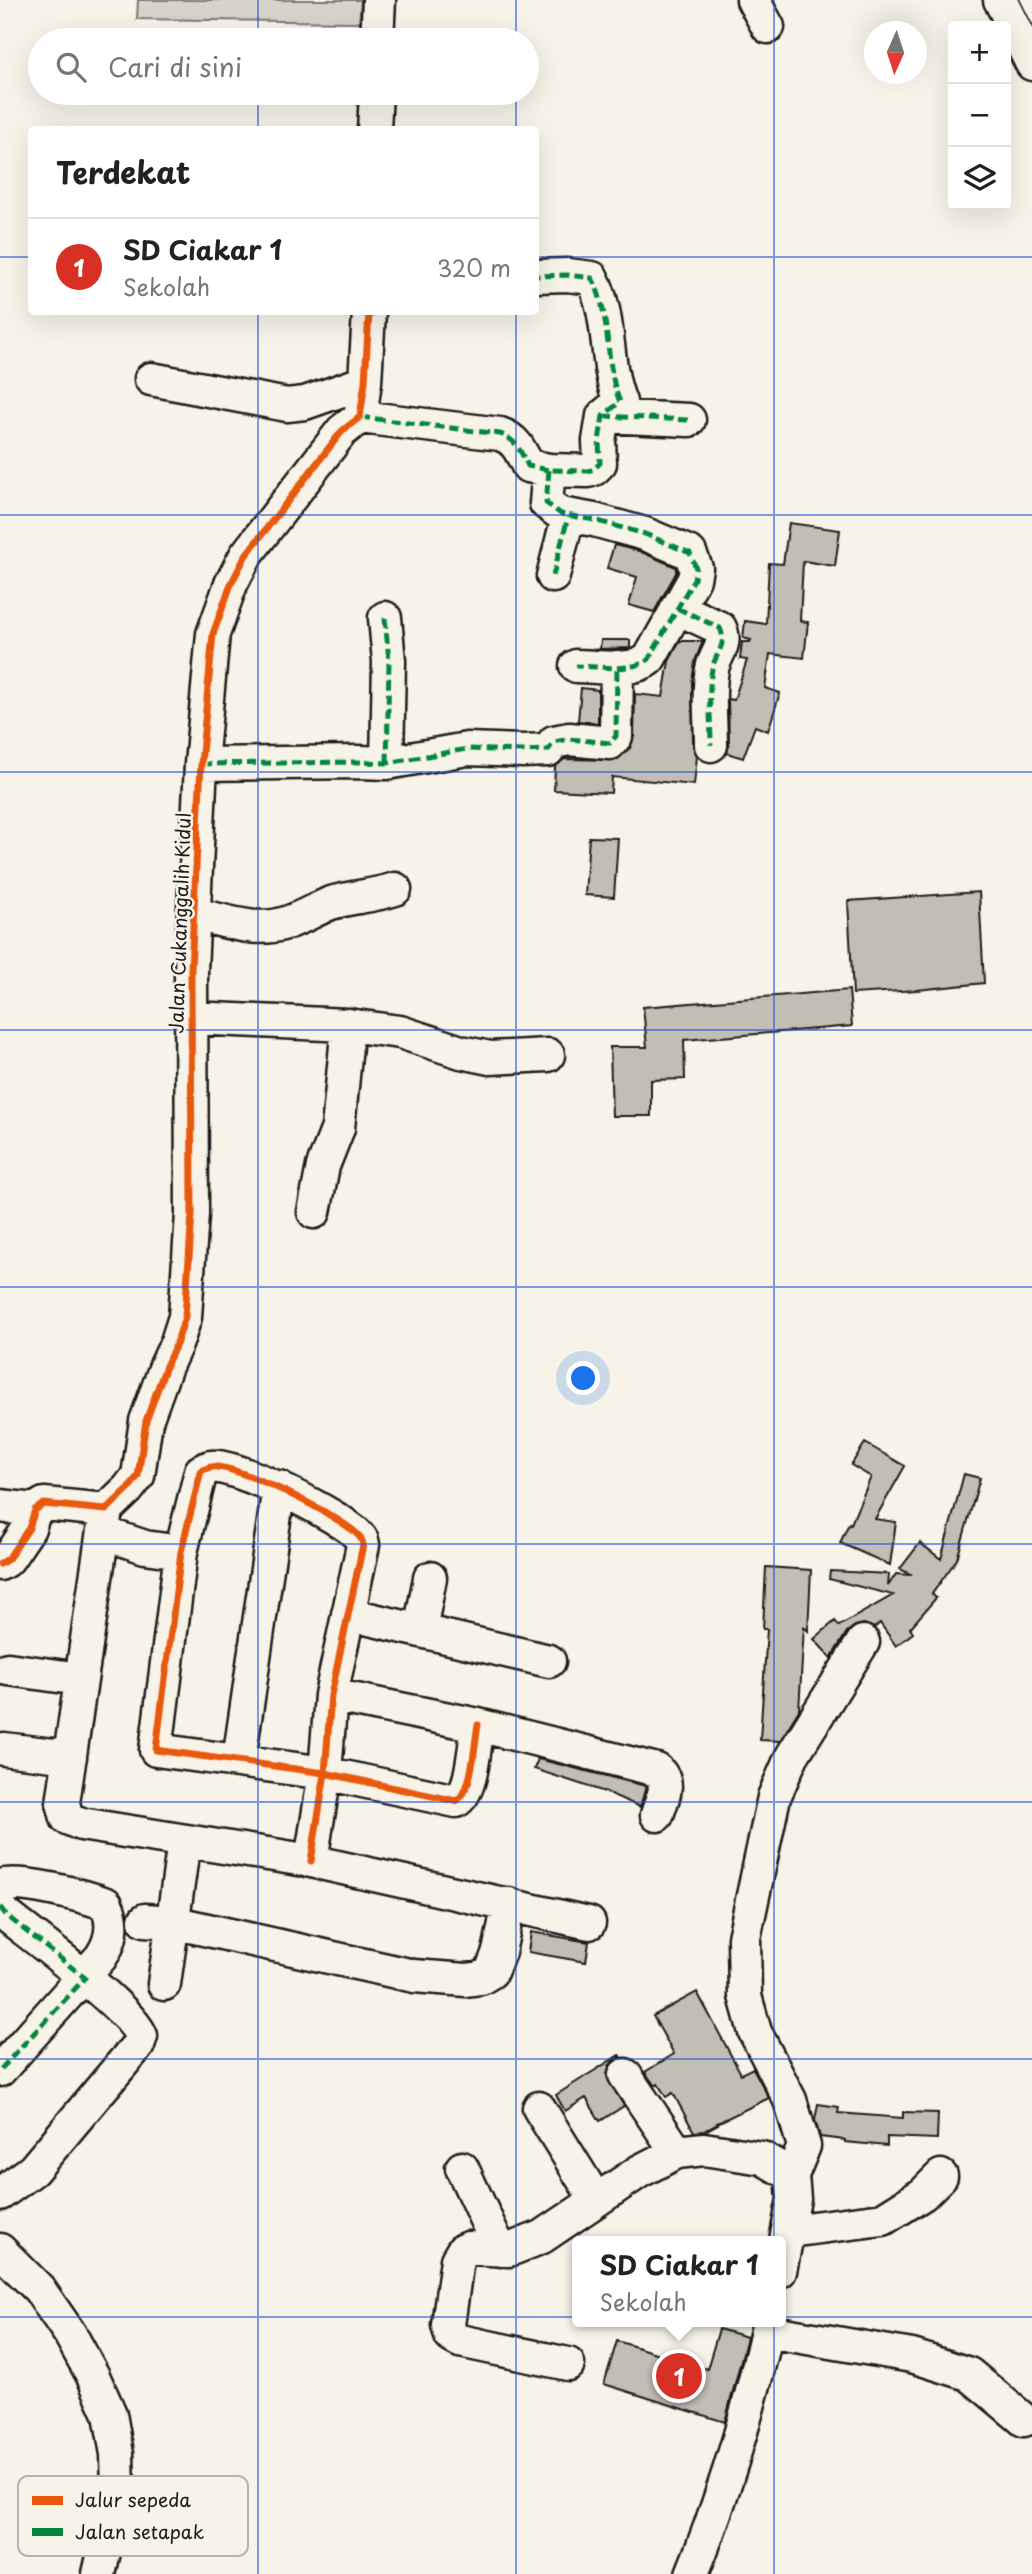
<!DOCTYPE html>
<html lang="id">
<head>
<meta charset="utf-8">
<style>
  :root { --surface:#fff; --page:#f6f6f6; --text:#222; --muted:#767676; --line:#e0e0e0; --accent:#d93025 }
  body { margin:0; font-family:"Playpen Sans",sans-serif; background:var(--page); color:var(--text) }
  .controls { position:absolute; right:21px; top:21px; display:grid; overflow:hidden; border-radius:7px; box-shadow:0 7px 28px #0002 }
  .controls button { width:63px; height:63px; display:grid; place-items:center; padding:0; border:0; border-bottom:2px solid var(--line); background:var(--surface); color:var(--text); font:35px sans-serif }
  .compass { position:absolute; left:864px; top:21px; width:63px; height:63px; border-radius:50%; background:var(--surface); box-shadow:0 7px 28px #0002; rotate:183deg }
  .you { position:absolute; left:584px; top:1379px; width:24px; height:24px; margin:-18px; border:5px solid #fff; border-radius:50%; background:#1a73e8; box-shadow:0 0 0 10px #1a73e833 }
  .badge { display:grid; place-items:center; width:46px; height:46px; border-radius:50%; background:var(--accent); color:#fff; font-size:23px; font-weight:700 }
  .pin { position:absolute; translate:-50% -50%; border:4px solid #fff; box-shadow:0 2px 7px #0006 }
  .popup { position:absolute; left:572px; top:2236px; width:214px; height:91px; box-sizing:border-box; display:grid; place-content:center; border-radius:7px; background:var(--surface); filter:drop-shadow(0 2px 5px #0005); font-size:23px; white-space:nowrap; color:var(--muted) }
  .popup b { font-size:26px; color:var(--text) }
  .popup::after { content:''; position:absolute; left:50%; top:100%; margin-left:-14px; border:14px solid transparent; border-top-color:var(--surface) }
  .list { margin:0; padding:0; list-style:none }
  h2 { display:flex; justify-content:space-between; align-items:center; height:91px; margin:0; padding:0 28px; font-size:30px }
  h2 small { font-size:23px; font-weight:400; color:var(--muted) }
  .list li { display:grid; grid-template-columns:46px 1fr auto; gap:21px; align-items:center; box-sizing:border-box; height:98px; padding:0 28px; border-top:2px solid var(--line) }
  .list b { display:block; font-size:26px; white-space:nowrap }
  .list p { margin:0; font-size:23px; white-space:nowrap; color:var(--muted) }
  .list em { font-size:23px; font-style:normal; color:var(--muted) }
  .icon { flex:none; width:38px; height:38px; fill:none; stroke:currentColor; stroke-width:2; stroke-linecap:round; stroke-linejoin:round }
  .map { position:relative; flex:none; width:1032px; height:2574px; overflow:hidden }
  .search { position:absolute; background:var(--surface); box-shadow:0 7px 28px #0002; left:28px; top:28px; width:511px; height:77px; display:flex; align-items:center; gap:18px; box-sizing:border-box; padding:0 24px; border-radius:38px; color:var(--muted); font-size:26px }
  .panel { position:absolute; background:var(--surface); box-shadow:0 7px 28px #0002; left:28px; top:126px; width:511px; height:189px; border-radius:7px }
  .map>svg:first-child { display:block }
  .green { fill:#d7d3cb; stroke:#7a7874; stroke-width:2 }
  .building { fill:#c0beb5; stroke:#1c1c1c; stroke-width:2 }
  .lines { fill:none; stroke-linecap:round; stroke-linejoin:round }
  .minor-casing { stroke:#1c1c1c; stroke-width:37 }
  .minor { stroke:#f7f3e8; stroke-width:32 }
  .quiet { stroke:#00873e; stroke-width:5; stroke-dasharray:10 5; stroke-linecap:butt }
  .cycleway-casing { stroke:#f7f3e8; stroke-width:11 }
  .cycleway { stroke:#e8590c; stroke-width:7 }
  .grid { fill:none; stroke:#1d4ed8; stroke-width:2; stroke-opacity:0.55 }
  .labels { text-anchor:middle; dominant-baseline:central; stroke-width:5; stroke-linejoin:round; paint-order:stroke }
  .street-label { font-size:19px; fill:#1c1c1c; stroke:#f7f3e8 }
  .key { fill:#f7f3e8; stroke:#b5b2ab; stroke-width:2 }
  .key-label { font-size:19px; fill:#1c1c1c }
</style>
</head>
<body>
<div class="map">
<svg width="1032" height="2574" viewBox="0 0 1032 2574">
  <rect width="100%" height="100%" fill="#f7f3e8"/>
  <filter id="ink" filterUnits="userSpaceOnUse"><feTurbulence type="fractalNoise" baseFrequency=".0143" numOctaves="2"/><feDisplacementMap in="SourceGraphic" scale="14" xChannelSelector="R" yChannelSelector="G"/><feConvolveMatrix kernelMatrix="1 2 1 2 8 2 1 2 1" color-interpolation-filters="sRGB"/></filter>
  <g filter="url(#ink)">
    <path class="green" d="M138,0H361L359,22L137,19Z"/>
    <path class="building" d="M789,523L840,530L835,566L803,561L800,621L808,622L804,658L770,654L765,688L780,693L768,731L755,726L743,758L727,753L729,745L728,699L734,700L747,660L740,659L742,642H750L751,640L743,638L745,621L766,624L769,563L783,564Z
      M614,545L639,551L676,567V573L654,612L629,605L637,577L607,568Z
      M601,640H630V648L600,649Z
      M680,641H703L695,661L692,683L693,745L697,756L694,785L612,777L611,793L554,790L555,767L564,759L616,760L630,748L634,736L635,694L663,697L669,661Z
      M581,688L598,690V723L578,721Z
      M589,837L618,838L614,897L585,895Z
      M979,892L984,983L917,990L853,994L848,901Z
      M849,990L852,1026L684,1040L685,1079L651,1080V1116H612L610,1047H647L643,1007Z
      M865,1443L905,1466L875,1519L896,1522L890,1565L840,1543L849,1523L851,1524L871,1477L851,1465Z
      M964,1474L980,1478L957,1559L932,1594L936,1598L910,1628L913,1633L896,1646L880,1623L874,1628L864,1624L855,1626L847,1632L831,1658L814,1639L835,1621L839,1626L893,1595L829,1579L830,1571L889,1574L888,1586L896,1574L912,1575L900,1569L920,1543L941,1559Z
      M766,1567L811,1570L808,1631L804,1627L799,1710L780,1741L760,1740L767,1629H763Z
      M538,1759L646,1786L640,1807L608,1793L534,1769Z
      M531,1932L589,1942L586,1962L528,1952Z
      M697,1992L741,2074L753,2068L769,2098L717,2123L718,2124L705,2131L694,2132L673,2093L666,2097L658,2084L655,2086L645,2072L674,2054L653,2016Z
      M619,2055L621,2057L614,2060L609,2066L607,2077L624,2106L600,2121L586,2098L565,2111L556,2095Z
      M818,2104L839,2107L838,2113L903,2118V2112L938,2113L937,2139L887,2137V2146L845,2142V2140L820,2137L815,2120Z
      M719,2329L747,2337L725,2422L604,2384L617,2341L707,2369Z"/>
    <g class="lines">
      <g class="minor-casing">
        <path id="minor" d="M753,0L768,27
          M1000,0L1032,64
          M377,40L379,0
          M374,130L376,93
          M151,379L287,405L305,403L365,382
          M603,416L689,420
          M360,417L500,434C516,439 521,452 528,466L549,470L588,471L594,469L600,463L599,441L603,416L620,402C604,363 612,316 592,278L567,275L536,276
          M549,470L546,503L561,514L594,520L645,534L690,553L696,568L694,579L649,659C632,673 597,666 576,666
          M553,576L568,517
          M677,608L720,628C727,643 718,651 713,665C707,687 711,722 711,745
          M385,618L389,661L387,763
          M201,764L359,762L387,763L467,749L523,751L548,750L554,742L569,739L610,743L616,736L617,667
          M195,914C225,921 256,933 286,923C302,918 316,909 331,903C351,897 374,896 395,889
          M190,1018L348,1025L400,1032L461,1052L490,1058L548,1055
          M314,1212L323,1166L338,1128L348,1025
          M0,1506L35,1510
          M106,1510L63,1803L67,1818L81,1824L311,1861L589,1923
          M103,1533L145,1547L181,1552
          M0,1564L8,1559L29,1528L35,1510L44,1504L106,1510L128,1489L138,1476L146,1421L166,1366L177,1342L185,1317L192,1214L191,970L201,764L213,634L231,584L246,555L342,431L360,417L365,382L369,312
          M348,1614L549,1661
          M420,1630L430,1578
          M8,1669L80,1679
          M331,1695L478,1725L657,1770C672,1784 662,1798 657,1815
          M4,1749L70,1757
          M239,1760L279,1487
          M311,1861L325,1773L331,1695L363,1545C362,1540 362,1539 359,1536C343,1517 235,1463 211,1467C209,1467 203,1470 201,1471L181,1552L156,1750L325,1773L456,1801C473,1792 474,1745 478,1725
          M0,1886C20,1879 85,1896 106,1904C115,1922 112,1941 101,1957L0,2070
          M0,1907L6,1915C32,1936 133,2010 141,2036L138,2045L33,2170L0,2194
          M145,1920L172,1922L414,1976L466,1980L481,1978L491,1972L499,1952L509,1904
          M164,1984L184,1841
          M625,2075L677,2152
          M539,2108L596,2200
          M462,2168L500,2250
          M792,2175L804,2146L790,2100L755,2032L745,1996L744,1938L774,1797L792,1756L863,1642
          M789,2231L883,2219L923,2194L941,2176
          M0,2250L39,2289L70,2334L93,2376L110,2414L117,2454L118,2491L99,2574
          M767,2331L912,2356L969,2374L1024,2420
          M568,2364L460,2341L451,2336L448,2325L457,2260L463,2250L468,2248L509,2250L542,2237L640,2171L677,2152L704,2149L762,2158L792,2175L794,2199L780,2271
          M692,2574C725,2492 750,2408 769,2322"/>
      </g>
      <use href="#minor" class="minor"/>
      <path class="quiet" d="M603,416L689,420
        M360,417L500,434C516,439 521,452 528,466L549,470L588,471L594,469L600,463L599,441L603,416L620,402C604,363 612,316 592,278L567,275L536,276
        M549,470L546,503L561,514L594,520L645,534L690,553L696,568L694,579L649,659C632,673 597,666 576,666
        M553,576L568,517
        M677,608L720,628C727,643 718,651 713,665C707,687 711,722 711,745
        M385,618L389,661L387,763
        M201,764L359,762L387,763L467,749L523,751L548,750L554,742L569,739L610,743L616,736L617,667
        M0,1907L6,1915L85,1978L0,2070"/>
      <g class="cycleway-casing">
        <path id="cycleway" d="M0,1564L8,1559L29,1528L35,1510L44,1504L106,1510L128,1489L138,1476L146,1421L166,1366L177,1342L185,1317L192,1214L191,970L201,764L213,634L231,584L246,555L342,431L360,417L365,382L369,312
          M311,1861L325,1773L331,1695L363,1545C362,1540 362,1539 359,1536C343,1517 235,1463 211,1467C209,1467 203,1470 201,1471L181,1552L156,1750L325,1773L456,1801C473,1792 474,1745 478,1725"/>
      </g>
      <use href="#cycleway" class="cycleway"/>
    </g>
  </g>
  <path class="grid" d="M258,0V40M516,0V40M774,0V2574M258,93V130M516,93V130M0,257H32M536,257H1032M258,312V2574M516,312V2574M0,515H1032M0,772H1032M0,1030H1032M0,1287H1032M0,1544H1032M0,1802H1032M0,2059H1032M0,2317H1032"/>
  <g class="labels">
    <g class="street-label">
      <text transform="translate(179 923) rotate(-88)">Jalan Cukanggalih Kidul</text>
    </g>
  </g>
  <rect x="18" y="2476" width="230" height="80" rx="10" class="key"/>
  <rect x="32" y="2496" width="31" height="9" fill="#e8590c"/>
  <rect x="32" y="2528" width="31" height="8" fill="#00873e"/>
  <g class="key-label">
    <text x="75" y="2507">Jalur sepeda</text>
    <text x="75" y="2539">Jalan setapak</text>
  </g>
</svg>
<div class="controls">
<button>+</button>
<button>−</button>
<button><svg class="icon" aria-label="layers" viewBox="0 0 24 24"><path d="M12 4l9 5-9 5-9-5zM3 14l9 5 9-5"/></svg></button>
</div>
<svg class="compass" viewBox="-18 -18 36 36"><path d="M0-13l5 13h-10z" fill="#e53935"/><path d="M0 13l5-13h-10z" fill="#767676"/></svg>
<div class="you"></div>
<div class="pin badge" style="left:679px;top:2376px">1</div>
<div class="popup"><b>SD Ciakar 1</b>Sekolah</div>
<div class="search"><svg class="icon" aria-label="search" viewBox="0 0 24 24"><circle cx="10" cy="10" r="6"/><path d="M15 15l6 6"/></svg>Cari di sini</div>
<section class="panel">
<h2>Terdekat<small></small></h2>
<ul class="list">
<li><span class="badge">1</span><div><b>SD Ciakar 1</b><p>Sekolah</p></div><em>320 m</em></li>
</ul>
</section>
</div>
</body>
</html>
